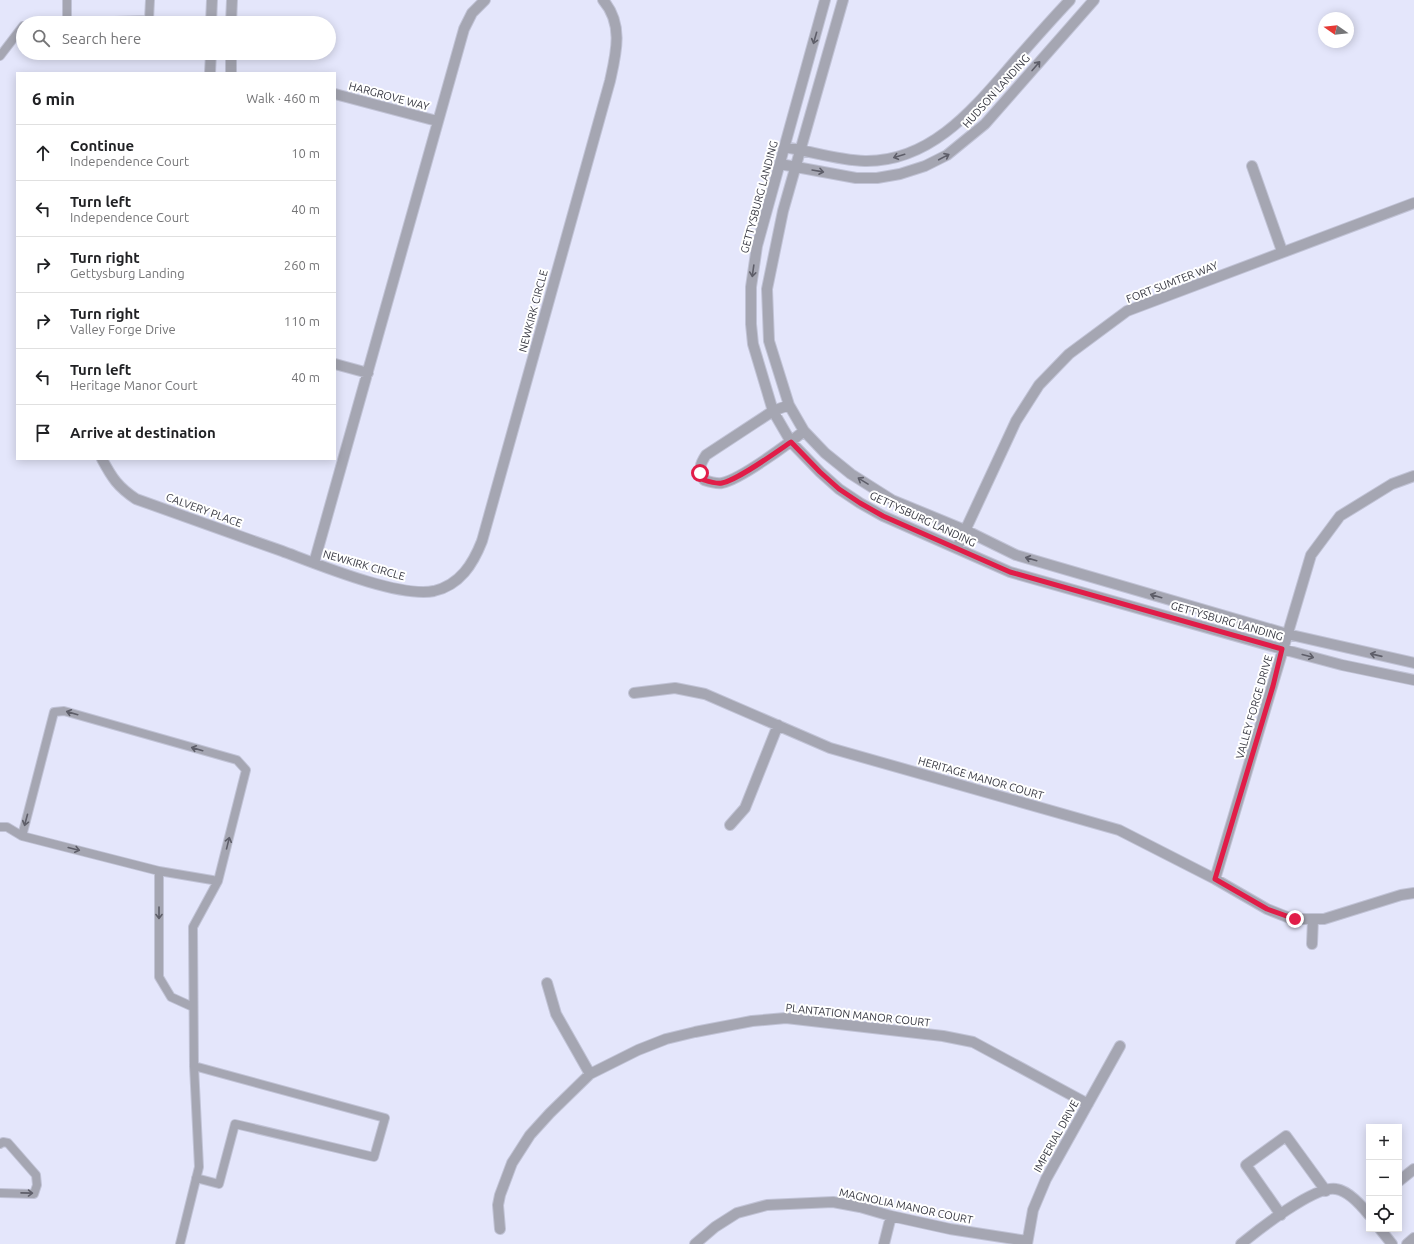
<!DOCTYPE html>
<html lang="en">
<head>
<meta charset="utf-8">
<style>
  :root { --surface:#fff; --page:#f6f6f6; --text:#202124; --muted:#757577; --line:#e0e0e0 }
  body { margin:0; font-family:Ubuntu,sans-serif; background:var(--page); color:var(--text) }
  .controls { position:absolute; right:12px; bottom:12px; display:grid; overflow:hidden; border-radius:0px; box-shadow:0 2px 10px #0003 }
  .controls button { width:36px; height:36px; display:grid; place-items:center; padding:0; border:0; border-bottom:1px solid var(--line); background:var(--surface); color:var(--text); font:20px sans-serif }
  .compass { position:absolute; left:1318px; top:12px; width:36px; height:36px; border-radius:50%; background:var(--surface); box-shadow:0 2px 10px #0003; rotate:284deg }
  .stop { position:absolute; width:12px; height:12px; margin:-9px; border:3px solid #e11d48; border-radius:50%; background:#fff }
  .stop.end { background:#e11d48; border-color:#fff; box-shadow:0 1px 4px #0008 }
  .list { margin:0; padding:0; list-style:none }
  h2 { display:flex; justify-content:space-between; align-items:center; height:52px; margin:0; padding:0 16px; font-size:17px }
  h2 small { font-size:13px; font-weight:400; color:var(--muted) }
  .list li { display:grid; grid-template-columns:26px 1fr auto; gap:12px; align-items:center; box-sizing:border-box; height:56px; padding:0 16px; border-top:1px solid var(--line) }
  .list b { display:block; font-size:15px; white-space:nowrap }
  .list p { margin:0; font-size:13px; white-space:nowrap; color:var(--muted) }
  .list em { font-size:13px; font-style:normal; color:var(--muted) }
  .icon { flex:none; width:22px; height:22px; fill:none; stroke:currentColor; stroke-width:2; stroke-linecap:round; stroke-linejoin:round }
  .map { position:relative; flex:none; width:1414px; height:1244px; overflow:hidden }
  .search { position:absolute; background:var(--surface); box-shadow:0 2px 10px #0003; left:16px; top:16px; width:320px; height:44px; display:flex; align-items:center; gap:10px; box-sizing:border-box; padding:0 14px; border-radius:22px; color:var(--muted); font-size:15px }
  .panel { position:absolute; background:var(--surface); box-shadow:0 2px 10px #0003; left:16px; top:72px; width:320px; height:388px; border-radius:0px }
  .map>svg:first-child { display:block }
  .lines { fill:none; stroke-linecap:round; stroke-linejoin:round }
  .lane-casing { stroke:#c1c3d6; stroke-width:10 }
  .street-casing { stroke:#c1c3d6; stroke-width:12 }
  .lane { stroke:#a5a6b2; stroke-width:8 }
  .street { stroke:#a5a6b2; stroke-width:10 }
  .oneway { stroke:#5e5e69 }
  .route { stroke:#e11d48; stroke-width:5 }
  .labels { text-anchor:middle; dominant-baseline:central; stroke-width:4; stroke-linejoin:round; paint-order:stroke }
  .street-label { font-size:11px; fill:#373842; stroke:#fff }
</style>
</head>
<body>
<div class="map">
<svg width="1414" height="1244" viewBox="0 0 1414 1244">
  <rect width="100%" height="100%" fill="#e4e6fb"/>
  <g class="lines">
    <g class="lane-casing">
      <path id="lane" d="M67,0V22
        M46,23L149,20L150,0
        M0,56L23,26
        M0,827H7L22,836L159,871V977L171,997L193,1007
        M22,836L54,712L64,711L237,760L246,770L218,881L193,927L194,1066L199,1167L180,1244
        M159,871L218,881
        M194,1066L385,1118L374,1157L235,1124L219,1184L196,1178
        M0,1144L3,1142L8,1143L36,1175L37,1185L34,1194L0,1193"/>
    </g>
    <g class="street-casing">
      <path id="street" d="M825,0L757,246L751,287V324L753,344L773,411L791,442L820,472L839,489L860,503L883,516L1010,572L1282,649L1342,665L1414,680
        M843,0L783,211L767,289L769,341L789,405L804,431L825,453L851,474L892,500L965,530L1016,555L1287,634L1414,663
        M211,23L212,0
        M231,23L232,0
        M210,73L211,53
        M231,73V53
        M335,94L437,121
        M784,147C811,151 837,160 865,161C929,162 971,112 1009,68C1029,45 1049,22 1070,0
        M780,164L856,178H877L900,174L925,166L947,155L985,124L1094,0
        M1252,166L1282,251
        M335,364L368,373
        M789,405L773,411L706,455C700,464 698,470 704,480C710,482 716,484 722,483C741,479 788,444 804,431
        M102,459C112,478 118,487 136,499C184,516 233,534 282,551C317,564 399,598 434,591C460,585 473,564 482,541L610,81C616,54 624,24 603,0
        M957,548L1016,421L1039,385L1069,354L1127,311L1414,203
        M314,563L464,29L472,13L485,0
        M634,693L675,688L705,694L830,748L1119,830L1215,879L1267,909L1292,919H1324L1401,895L1414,893
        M730,825L745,808L778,725
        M1215,879L1311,555L1340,516L1392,484L1414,476
        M1312,944L1313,919
        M547,983L556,1014L590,1074
        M1399,1181L1414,1169
        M1281,1215L1246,1165L1286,1136L1326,1191
        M500,1229L498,1205L500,1195L512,1163L530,1135L550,1113L590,1074L638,1050L666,1039L695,1032L752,1021L786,1018L943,1036L973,1042L1088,1104
        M1380,1229L1392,1244
        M695,1244L715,1227L737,1213L767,1205L833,1202L860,1207L891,1216L950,1229L1027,1241
        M884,1244L891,1216
        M1027,1244L1033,1210L1046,1179L1120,1046
        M1241,1244C1258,1230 1315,1185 1336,1189C1349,1191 1361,1205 1369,1215
        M1407,1244L1414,1238"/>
    </g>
    <use href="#lane" class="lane"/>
    <use href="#street" class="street"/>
  </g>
  <defs><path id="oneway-shaft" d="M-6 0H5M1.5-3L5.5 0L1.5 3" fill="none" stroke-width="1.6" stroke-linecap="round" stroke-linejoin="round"/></defs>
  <g class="oneway">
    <use href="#oneway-shaft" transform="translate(815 38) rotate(106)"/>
    <use href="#oneway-shaft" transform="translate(1036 66) rotate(-49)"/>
    <use href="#oneway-shaft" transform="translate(899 156) rotate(163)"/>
    <use href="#oneway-shaft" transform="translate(944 157) rotate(-28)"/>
    <use href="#oneway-shaft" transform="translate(818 171) rotate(10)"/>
    <use href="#oneway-shaft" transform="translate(753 271) rotate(98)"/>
    <use href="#oneway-shaft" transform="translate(863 481) rotate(-148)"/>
    <use href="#oneway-shaft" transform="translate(1031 559) rotate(-164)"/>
    <use href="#oneway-shaft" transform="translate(1156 596) rotate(-164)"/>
    <use href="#oneway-shaft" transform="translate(1376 655) rotate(-167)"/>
    <use href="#oneway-shaft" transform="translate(1308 656) rotate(15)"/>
    <use href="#oneway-shaft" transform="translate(72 713) rotate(-164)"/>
    <use href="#oneway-shaft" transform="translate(197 749) rotate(-164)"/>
    <use href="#oneway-shaft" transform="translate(26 820) rotate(105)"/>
    <use href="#oneway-shaft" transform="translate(228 843) rotate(-76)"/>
    <use href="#oneway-shaft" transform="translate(74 849) rotate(14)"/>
    <use href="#oneway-shaft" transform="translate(159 913) rotate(90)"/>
    <use href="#oneway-shaft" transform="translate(27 1193) rotate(1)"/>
  </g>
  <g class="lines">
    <path class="route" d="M700,473L704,480C710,482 716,484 722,483C738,480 776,452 791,442L820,472L839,489L860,503L883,516L1010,572L1282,649L1273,686L1215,879L1267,909L1295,919"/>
  </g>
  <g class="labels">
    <g class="street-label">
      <text transform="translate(996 91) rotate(-48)">HUDSON LANDING</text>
      <text transform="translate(389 96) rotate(15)">HARGROVE WAY</text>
      <text transform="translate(759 197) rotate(-75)">GETTYSBURG LANDING</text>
      <text transform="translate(1172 282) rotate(-21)">FORT SUMTER WAY</text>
      <text transform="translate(533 311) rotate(-75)">NEWKIRK CIRCLE</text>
      <text transform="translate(204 510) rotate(20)">CALVERY PLACE</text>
      <text transform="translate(923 519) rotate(25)">GETTYSBURG LANDING</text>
      <text transform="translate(364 565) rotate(16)">NEWKIRK CIRCLE</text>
      <text transform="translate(1227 621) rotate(16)">GETTYSBURG LANDING</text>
      <text transform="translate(1254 707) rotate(-74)">VALLEY FORGE DRIVE</text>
      <text transform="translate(981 778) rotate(16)">HERITAGE MANOR COURT</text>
      <text transform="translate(858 1015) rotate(6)">PLANTATION MANOR COURT</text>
      <text transform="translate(1056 1136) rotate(-61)">IMPERIAL DRIVE</text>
      <text transform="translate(906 1206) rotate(12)">MAGNOLIA MANOR COURT</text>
    </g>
  </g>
</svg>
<div class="controls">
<button>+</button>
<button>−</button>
<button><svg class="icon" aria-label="locate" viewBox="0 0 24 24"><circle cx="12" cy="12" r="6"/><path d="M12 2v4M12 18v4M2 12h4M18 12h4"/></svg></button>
</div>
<svg class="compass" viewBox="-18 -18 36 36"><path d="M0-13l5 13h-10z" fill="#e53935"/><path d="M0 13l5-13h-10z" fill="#757577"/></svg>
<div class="stop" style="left:700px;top:473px"></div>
<div class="stop end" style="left:1295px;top:919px"></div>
<div class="search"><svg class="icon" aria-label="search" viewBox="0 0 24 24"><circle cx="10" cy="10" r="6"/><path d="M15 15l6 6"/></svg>Search here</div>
<section class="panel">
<h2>6 min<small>Walk · 460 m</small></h2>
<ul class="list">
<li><svg class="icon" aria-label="ahead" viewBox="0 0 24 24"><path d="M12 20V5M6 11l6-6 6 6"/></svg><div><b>Continue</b><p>Independence Court</p></div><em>10 m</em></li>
<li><svg class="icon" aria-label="left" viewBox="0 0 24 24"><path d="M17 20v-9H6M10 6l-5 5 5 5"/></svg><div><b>Turn left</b><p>Independence Court</p></div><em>40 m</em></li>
<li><svg class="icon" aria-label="right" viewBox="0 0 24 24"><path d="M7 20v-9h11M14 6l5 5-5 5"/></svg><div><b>Turn right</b><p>Gettysburg Landing</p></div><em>260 m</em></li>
<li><svg class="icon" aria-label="right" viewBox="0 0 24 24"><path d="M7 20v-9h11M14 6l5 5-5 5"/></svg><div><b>Turn right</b><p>Valley Forge Drive</p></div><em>110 m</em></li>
<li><svg class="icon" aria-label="left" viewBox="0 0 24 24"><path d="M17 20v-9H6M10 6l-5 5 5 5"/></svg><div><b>Turn left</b><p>Heritage Manor Court</p></div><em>40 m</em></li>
<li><svg class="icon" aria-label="arrive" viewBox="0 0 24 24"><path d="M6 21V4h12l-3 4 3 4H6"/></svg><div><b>Arrive at destination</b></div></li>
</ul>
</section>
</div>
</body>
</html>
